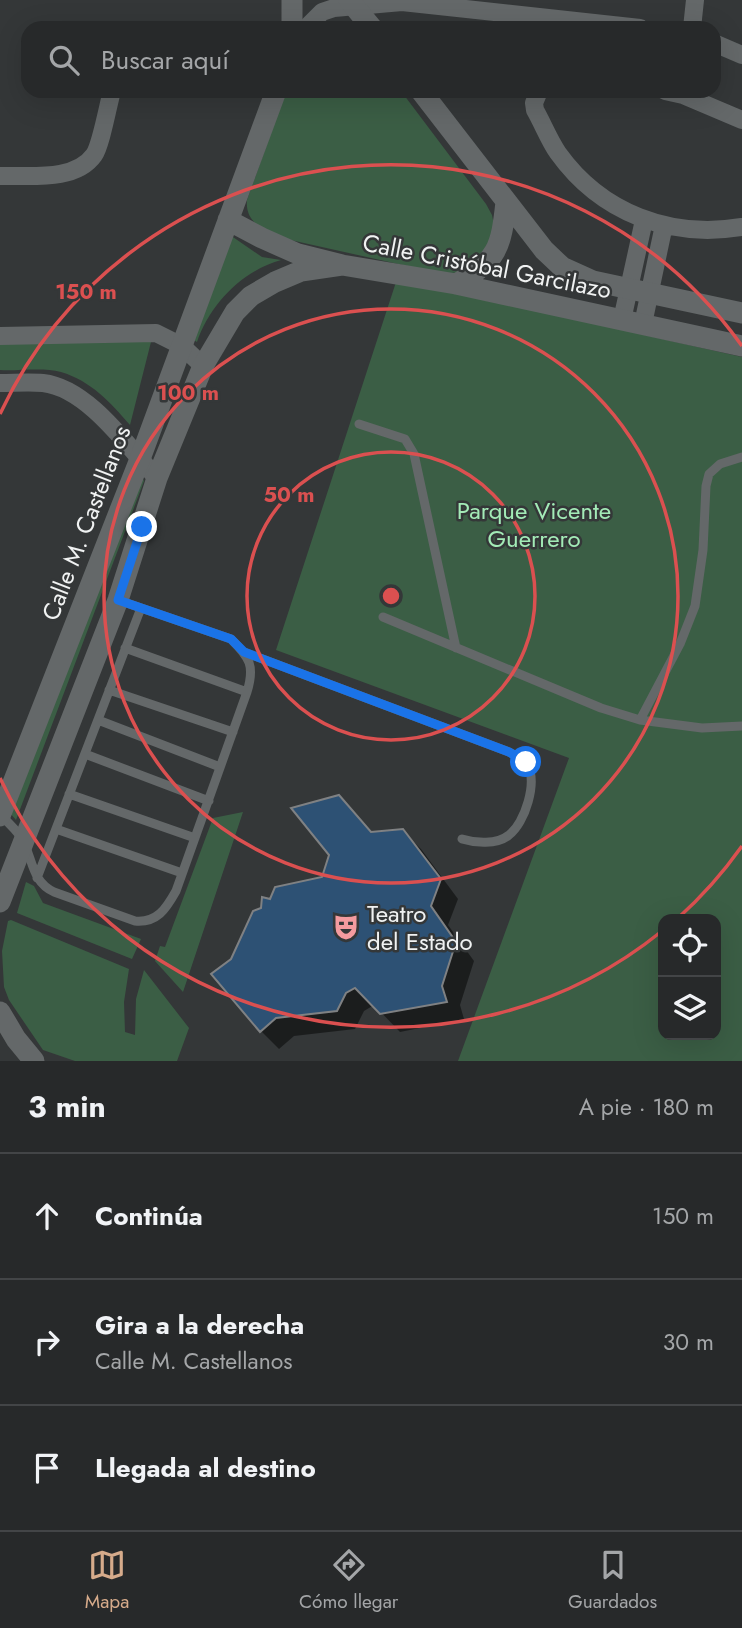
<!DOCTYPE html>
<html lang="es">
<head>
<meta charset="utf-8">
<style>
  :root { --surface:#27292a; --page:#333536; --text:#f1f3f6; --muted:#a4a6a8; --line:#434547; --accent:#d6ab8b }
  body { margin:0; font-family:Jost,sans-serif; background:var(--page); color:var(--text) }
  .controls { position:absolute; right:21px; bottom:21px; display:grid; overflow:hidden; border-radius:14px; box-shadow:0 7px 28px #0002 }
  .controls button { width:63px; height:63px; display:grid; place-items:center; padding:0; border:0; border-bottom:2px solid var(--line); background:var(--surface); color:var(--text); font:35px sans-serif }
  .stop { position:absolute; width:21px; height:21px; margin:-16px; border:5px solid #1a73e8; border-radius:50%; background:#fff }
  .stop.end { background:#1a73e8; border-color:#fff; box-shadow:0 2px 7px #0008 }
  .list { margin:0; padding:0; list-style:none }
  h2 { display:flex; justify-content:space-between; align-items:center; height:91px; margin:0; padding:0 28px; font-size:30px }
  h2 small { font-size:23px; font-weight:400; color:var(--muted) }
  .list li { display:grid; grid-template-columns:46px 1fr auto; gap:21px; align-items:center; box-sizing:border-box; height:126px; padding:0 28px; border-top:2px solid var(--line) }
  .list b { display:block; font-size:26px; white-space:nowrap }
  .list p { margin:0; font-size:23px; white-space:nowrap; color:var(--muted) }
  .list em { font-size:23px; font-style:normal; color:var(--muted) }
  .icon { flex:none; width:38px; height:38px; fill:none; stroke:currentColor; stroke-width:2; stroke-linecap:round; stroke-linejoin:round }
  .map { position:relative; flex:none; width:742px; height:1061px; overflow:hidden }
  .search { position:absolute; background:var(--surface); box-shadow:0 7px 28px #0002; left:21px; right:21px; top:21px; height:77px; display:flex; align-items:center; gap:18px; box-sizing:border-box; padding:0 24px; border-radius:21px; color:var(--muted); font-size:26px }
  .sheet { height:469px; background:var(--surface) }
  nav { display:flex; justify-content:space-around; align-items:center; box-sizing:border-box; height:98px; border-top:2px solid var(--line); background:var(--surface); font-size:19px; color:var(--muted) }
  nav a { display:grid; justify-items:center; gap:4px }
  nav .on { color:var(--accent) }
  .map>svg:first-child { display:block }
  .green { fill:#3b5e45; fill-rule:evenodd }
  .shadow { fill:#0007 }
  .building { fill:#2d5174; stroke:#7f8183; stroke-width:2 }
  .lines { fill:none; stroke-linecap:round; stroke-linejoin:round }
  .service { stroke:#646869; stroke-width:9 }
  .minor { stroke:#646869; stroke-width:18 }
  .tertiary { stroke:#646869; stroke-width:21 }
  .route { stroke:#1a73e8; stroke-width:9 }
  .ring { fill:none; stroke:#db5050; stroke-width:3.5 }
  .labels { text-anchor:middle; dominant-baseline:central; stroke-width:5; stroke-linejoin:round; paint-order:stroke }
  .street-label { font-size:24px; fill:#f0f2f2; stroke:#343738 }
  .park-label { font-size:24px; fill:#a3ebb7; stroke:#343738 }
  .poi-label { font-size:24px; fill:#f0f2f2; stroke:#343738; text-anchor:start }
  .centre { fill:#db5050; stroke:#343738; stroke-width:3.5 }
  .ring-label { font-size:21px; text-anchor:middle; font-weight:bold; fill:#db5050; stroke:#343738; stroke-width:5; stroke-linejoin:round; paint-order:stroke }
</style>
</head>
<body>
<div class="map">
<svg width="742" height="1061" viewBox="0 0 742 1061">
  <rect width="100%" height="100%" fill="#343738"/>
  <path class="green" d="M286,91H401L486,204L492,215L495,230L493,242L461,272L443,274L277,237C261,228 245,221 247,200Z
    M230,235L262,257L281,260C242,271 210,304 197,342L192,339Z
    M397,279L742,357V1061H458L569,758L276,650ZM663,919H716V1035H663Z
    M153,334L130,425C110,402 91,381 61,372C43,367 19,371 0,370V342Z
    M140,473L144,481L16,820L10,813Z
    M243,812L183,992L155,961L160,946L165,947L213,818Z
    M26,882L34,886L43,903L141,939L132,959L17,913Z
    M11,920L129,969L124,1002L125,1032L135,1035L136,999L144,970L189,1028L177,1061H75L43,1050L9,1000L4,987L2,951L8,921Z"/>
  <path class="shadow" d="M339,797L373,834L402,831L421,849L458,899L448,925L474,961L460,1005L464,1019L400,1032L374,1005L364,1011L355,1029L294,1036L279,1049L261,1031L232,960L263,909L271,901L323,879L331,855Z"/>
  <path class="building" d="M339,795L371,832L403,829L441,879L431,906L456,942L442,986L447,1002L380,1014L355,988L346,993L337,1011L276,1018L260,1032L211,974L231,959L253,911L261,908L262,897L270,899L275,887L322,877L329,855L291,808Z"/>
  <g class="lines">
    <path class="service" d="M359,424L405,439L414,454L456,648
      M383,617L601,708L640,720L680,644L695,606L703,550L706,486L709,474L720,464L742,457
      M125,648L247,692
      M244,652L509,752C515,755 523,759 527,764C538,782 525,823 509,835C497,845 475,843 462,839
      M109,690L233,732
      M98,720L220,767
      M640,720L702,728L742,726
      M85,754L209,801
      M69,794L195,838
      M2,816C9,824 19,832 23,841C33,860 32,882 54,892L135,921C157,923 166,909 176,891L247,692C255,666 250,658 231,639L118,600
      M56,829L182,873
      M37,878L141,608"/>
    <path class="minor" d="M306,28L322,12L334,8L402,2L640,28
      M692,28L695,0
      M714,43L742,55
      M539,91L534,103L535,110C543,124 549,140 558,153C601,213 670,239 742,227
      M665,91L683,95L742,120
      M0,176C29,175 75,182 94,155C101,145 108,105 112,91
      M622,320L644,220
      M643,324L664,225
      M0,336L156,333L182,346L203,366
      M0,383C14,383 29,382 43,383C88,388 128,447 157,478"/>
    <path class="tertiary" d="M292,0V28
      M349,0L372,28
      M421,91L544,250L562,267L593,281L742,313
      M228,220L262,238L298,254L342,265L456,284L742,346
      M456,284C498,260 501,248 506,202
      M0,816L140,459L276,91
      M0,902L118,600L157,478L203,366L235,312L251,296L275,282L301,271L342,265
      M0,1012L16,1039L34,1061"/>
  </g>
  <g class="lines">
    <path class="route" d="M142,527L118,600L231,639L244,652L509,752L526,762"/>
  </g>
  <g class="ring">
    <circle cx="391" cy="596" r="144"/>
    <circle cx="391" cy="596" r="287"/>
    <path d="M742 846A431 431 0 0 1 677 919M662 931A431 431 0 0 1 0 778M0 414A431 431 0 0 1 742 346"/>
  </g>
  <defs>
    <g id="theatre-bare" transform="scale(2.1)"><path d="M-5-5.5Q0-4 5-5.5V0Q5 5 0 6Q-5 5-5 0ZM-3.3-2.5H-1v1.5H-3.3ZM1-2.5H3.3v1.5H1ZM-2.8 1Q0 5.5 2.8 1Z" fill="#f49b9f" stroke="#343738" stroke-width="2.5" paint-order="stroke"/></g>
  </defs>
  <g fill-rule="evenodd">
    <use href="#theatre-bare" x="346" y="927"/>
  </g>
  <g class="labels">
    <g class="street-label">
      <text transform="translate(487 266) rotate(11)">Calle Cristóbal Garcilazo</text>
      <text transform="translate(86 523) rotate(-69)">Calle M. Castellanos</text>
    </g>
    <g class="park-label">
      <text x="534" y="510">Parque Vicente<tspan x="534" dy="28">Guerrero</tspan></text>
    </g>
    <g class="poi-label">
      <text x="367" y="913">Teatro<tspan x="367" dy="28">del Estado</tspan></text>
    </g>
  </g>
  <circle cx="391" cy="596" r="10" class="centre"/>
  <g class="ring-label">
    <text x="86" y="299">150 m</text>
    <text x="188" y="400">100 m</text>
    <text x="289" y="502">50 m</text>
  </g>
</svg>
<div class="controls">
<button><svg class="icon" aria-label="locate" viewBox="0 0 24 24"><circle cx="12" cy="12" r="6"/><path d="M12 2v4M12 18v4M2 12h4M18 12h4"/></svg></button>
<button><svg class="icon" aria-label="layers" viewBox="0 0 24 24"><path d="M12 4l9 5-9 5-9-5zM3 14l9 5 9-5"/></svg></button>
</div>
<div class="stop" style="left:526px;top:762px"></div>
<div class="stop end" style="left:142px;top:527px"></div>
<div class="search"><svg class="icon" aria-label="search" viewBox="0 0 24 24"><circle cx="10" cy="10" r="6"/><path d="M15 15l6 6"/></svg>Buscar aquí</div>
</div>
<section class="sheet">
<h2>3 min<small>A pie · 180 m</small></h2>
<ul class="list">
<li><svg class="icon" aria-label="ahead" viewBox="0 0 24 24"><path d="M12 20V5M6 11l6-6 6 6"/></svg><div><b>Continúa</b></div><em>150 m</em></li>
<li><svg class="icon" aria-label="right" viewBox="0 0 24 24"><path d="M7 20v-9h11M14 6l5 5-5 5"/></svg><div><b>Gira a la derecha</b><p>Calle M. Castellanos</p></div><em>30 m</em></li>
<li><svg class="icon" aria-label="arrive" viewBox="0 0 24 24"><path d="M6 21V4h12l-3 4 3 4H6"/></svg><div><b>Llegada al destino</b></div></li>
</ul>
</section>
<nav>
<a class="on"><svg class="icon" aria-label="map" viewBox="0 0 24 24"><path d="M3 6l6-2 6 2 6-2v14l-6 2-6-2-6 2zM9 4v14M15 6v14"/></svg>Mapa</a>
<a><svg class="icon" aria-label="directions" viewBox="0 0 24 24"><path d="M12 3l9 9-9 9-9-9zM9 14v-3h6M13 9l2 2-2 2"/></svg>Cómo llegar</a>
<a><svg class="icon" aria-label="saved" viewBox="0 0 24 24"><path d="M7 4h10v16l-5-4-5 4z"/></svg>Guardados</a>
</nav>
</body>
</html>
